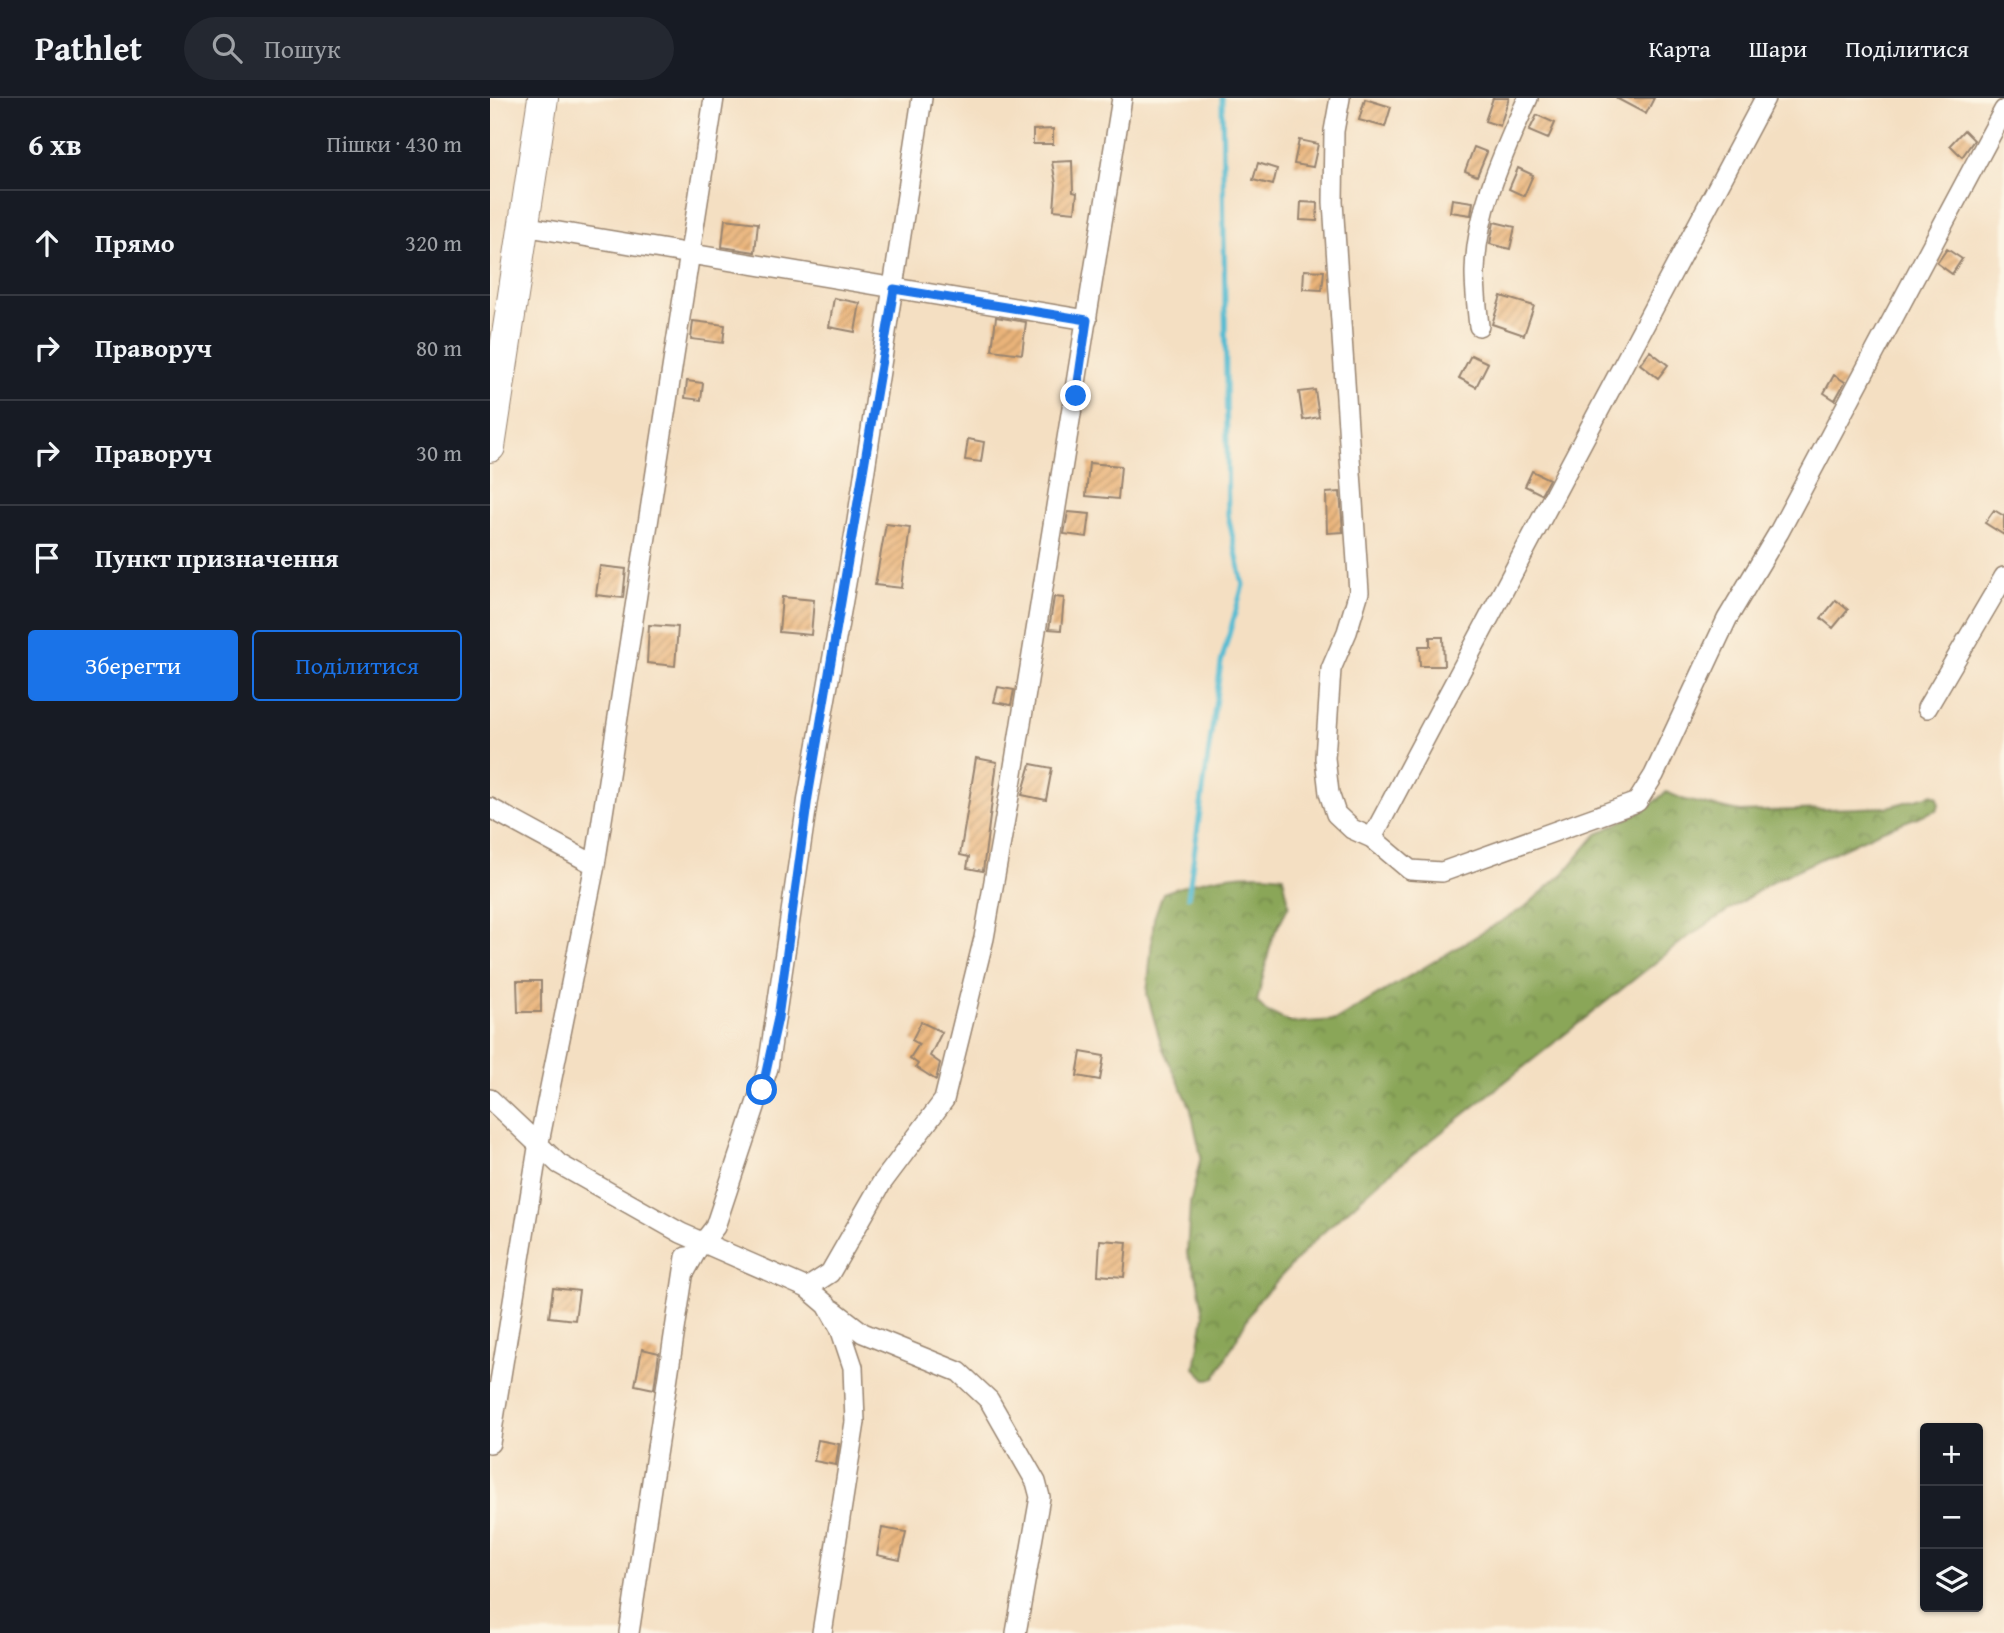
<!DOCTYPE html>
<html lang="uk">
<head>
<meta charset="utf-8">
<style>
  :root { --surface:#171b24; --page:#242831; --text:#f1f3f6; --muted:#9ea1a6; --line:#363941; --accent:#1a73e8 }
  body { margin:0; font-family:"Gentium Book Plus",serif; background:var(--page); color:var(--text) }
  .controls { position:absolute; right:21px; bottom:21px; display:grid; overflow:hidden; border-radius:7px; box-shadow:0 2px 5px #0004 }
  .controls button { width:63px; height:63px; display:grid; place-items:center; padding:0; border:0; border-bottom:2px solid var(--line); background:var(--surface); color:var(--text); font:35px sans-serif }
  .stop { position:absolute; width:21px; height:21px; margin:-16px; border:5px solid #1a73e8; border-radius:50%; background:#fff }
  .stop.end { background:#1a73e8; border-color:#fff; box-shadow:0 2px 7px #0008 }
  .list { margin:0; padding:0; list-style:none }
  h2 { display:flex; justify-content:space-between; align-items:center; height:91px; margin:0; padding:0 28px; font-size:30px }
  h2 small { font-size:23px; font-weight:400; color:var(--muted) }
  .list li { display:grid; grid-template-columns:46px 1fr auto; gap:21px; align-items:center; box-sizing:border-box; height:105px; padding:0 28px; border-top:2px solid var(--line) }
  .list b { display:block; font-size:26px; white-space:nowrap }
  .list em { font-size:23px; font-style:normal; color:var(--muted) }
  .actions { display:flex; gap:14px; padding:21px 28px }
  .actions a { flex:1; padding:16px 0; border:2px solid var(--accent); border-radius:7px; text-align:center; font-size:24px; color:var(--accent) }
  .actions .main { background:var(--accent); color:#fff }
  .icon { flex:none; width:38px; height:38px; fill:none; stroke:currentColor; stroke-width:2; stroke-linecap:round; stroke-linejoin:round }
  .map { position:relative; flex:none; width:1514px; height:1535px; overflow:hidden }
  header { display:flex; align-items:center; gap:42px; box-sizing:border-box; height:98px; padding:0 35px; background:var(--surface); border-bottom:2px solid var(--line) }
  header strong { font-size:33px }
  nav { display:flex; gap:38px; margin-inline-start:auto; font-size:24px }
  .search { width:490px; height:63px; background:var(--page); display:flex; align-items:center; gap:18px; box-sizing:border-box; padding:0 24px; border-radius:38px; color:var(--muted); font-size:26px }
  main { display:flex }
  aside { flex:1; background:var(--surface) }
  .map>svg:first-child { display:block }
  .forest { fill:url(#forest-crowns); stroke:#62683c; stroke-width:2 }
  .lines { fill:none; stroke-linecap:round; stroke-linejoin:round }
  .stream { stroke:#54bcd2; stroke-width:5 }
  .building { fill:url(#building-hatch) }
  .minor-casing { stroke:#988470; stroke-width:22 }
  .primary-casing { stroke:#988470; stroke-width:32 }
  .minor { stroke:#fff; stroke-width:19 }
  .primary { stroke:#fff; stroke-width:30 }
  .route { stroke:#1a73e8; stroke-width:9 }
</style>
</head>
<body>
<header>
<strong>Pathlet</strong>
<div class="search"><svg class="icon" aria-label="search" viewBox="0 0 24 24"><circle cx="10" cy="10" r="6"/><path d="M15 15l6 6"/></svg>Пошук</div>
<nav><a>Карта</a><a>Шари</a><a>Поділитися</a></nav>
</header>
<main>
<aside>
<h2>6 хв<small>Пішки · 430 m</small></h2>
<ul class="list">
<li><svg class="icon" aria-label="ahead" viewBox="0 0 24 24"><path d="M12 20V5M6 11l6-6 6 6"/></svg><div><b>Прямо</b></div><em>320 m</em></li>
<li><svg class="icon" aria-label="right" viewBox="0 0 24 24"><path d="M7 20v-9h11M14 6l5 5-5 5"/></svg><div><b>Праворуч</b></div><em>80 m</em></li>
<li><svg class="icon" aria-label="right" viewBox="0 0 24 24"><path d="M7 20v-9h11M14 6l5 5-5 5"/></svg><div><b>Праворуч</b></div><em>30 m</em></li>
<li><svg class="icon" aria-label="arrive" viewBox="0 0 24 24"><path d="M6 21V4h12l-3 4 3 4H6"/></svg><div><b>Пункт призначення</b></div></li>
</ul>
<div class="actions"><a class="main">Зберегти</a><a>Поділитися</a></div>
</aside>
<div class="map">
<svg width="1514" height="1535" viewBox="0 0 1514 1535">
  <defs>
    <pattern id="forest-crowns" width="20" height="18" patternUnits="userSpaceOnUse" patternTransform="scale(1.75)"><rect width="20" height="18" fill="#8aa659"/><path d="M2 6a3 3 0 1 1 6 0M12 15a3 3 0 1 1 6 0" fill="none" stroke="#728749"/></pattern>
    <pattern id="building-hatch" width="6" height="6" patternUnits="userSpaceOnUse" patternTransform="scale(1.75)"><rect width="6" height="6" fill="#eab47a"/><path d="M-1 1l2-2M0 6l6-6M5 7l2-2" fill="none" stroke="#bf9363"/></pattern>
  </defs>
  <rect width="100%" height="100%" fill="#fcf5e5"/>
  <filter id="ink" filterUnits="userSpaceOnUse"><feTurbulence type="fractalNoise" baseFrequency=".0143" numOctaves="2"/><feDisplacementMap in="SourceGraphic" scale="14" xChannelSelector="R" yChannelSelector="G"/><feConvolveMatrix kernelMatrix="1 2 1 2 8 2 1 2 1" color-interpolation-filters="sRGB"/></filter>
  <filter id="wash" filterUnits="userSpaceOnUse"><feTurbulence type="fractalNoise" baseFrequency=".00686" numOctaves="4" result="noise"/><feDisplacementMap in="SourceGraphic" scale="28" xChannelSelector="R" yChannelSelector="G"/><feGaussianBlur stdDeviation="1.57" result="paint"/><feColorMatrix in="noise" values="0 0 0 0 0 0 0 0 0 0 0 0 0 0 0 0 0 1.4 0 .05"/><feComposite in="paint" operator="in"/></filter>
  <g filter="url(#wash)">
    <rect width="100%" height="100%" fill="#f4dfc2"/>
    <path class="forest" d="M1176,694L1195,702L1250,714L1398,709L1443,696L1448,699L1449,707L1446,712L1388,734L1283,783L1195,841L890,1083L827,1140L766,1205L725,1280L716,1281L705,1270L714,1217L707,1180L697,1156L700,1106L711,1058L700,1008L672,949L657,896L664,820L673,795C713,780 750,772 793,778L799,807L782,840L767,904L776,913L801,925L846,922L1035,809L1075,774L1107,736L1156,711Z"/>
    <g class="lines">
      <path class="stream" d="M698,799L731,565L753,487L738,417L732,0"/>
    </g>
    <g id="blocks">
      <path class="building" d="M1003,0H1019L1010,28L995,23Z
        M1126,0H1164L1156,16Z
        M875,1L901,9L895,29L869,22Z
        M1047,17L1065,25L1058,41L1039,33Z
        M563,31V46H543V32Z
        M1474,32L1484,42L1472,59L1460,47Z
        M809,42L828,46L823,69L804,66Z
        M984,49L997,54L987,78L975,73Z
        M582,63L583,94L587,95L585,114L564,112L566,86L562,64Z
        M768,65L787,71L783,87L763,82Z
        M1028,70L1043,77L1034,98L1019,91Z
        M962,101L983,104L981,117L960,114Z
        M811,104L828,105L827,123L810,122Z
        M235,121L268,125L265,154L232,149Z
        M1004,124L1025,129L1020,151L1000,146Z
        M1457,151L1472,161L1462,176L1447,165Z
        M814,172L834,173L832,192L813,191Z
        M1011,198L1044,208L1034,237L1002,226Z
        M344,200L370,205L365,234L339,229Z
        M506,219L536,224L532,256L502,252Z
        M203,223L235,227L233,245L201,241Z
        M1160,253L1178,267L1168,280L1150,266Z
        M981,257L998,265L986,289L969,280Z
        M1344,277L1355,284L1345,302L1334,295Z
        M197,283L213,285L211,302L195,300Z
        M825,292L829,319L813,322L809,294Z
        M478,341L494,344L491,364L475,362Z
        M599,365L631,368L628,401L596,398Z
        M1042,373L1059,381L1051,396L1035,388Z
        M850,394L853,434L837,435L836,395Z
        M1504,412L1514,418V437L1495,425Z
        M578,414L600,416L597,439L574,436Z
        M396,426L420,429L412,490L385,487Z
        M110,468L136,471L133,500L106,497Z
        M292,499L324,502L321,537L289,534Z
        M564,499L574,500L571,532L559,531Z
        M1346,502L1358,512L1343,530L1331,520Z
        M159,527L188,529L185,568L157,565Z
        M940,539H953L954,568H930L929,548H940Z
        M508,589L524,592L521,607L504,604Z
        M486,660L507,664L493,773L477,770L479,759L470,757Z
        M541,666L562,670L556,702L532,697Z
        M27,883H51V914H28Z
        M431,924L452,934L440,958L450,965L446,982L426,969L428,966L420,960L429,946L422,942Z
        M591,954L614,958L610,982L587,978Z
        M610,1142L637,1144L634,1179L608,1177Z
        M63,1190L89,1193L85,1222L59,1219Z
        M152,1251L169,1255L164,1291L145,1287Z
        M328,1342L349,1346L346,1367L324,1363Z
        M392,1430L416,1434L410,1462L387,1457Z"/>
    </g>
  </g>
  <g filter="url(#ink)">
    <use href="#blocks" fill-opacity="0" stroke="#988470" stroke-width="2"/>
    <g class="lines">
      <g class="minor-casing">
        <path id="minor" d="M850,0L844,33L843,104L869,494L857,534L841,571L835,660L839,695L846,716L862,731L882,740L1275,0
          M33,128L597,222
          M989,228C987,210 985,192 985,174C986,113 1014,54 1038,0
          M1437,610L1514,479
          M0,710L105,767
          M882,740L920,772L952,774L1147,704L1164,677L1237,521L1289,434L1514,12
          M0,1001L69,1066L191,1135L317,1190L337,1207L350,1230L363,1269L365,1324L332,1535
          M196,1172L207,1152L225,1129L278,970L318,699L367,423L432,0
          M317,1190L340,1175L391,1086L454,1002L494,840L522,681L632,0
          M343,1212L373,1235L469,1274L499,1302L546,1384L550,1399L526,1535
          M0,1345L49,1044L105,767L224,0
          M139,1535L196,1159"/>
      </g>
      <g class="primary-casing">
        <path id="primary" d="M0,349L53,0"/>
      </g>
      <use href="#minor" class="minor"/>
      <use href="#primary" class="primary"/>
    </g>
  </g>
  <g class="lines" filter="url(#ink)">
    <path class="route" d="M272,992L288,920L318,699L404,191L597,222L586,298"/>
  </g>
</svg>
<div class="controls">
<button>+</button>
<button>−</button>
<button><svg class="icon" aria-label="layers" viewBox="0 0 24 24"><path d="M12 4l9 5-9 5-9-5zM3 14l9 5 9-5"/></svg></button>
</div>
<div class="stop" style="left:272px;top:992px"></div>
<div class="stop end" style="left:586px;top:298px"></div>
</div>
</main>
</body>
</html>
